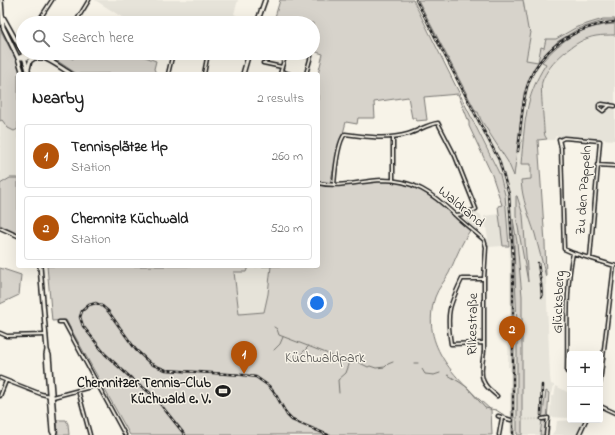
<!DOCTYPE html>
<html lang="en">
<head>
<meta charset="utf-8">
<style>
  :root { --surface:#fff; --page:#f2f2f2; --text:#222; --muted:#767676; --line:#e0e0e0; --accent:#b45309 }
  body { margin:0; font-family:"Indie Flower",sans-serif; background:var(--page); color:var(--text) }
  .controls { position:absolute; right:12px; bottom:12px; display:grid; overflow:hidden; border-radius:4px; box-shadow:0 4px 16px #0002 }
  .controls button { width:36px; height:36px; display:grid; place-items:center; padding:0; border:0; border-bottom:1px solid var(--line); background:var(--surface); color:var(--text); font:20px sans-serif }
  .you { position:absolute; left:317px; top:303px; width:14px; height:14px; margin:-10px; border:3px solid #fff; border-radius:50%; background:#1a73e8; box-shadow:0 0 0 6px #1a73e833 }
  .badge { display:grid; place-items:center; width:26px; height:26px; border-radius:50%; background:var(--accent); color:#fff; font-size:13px; font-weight:700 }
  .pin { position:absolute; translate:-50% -33px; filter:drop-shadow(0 1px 2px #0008) }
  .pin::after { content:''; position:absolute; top:21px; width:14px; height:12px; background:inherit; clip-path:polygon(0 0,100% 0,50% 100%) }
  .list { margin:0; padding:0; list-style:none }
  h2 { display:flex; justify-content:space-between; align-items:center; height:52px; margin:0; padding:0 16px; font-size:17px }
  h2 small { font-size:13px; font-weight:400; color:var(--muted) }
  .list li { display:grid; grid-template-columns:26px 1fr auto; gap:12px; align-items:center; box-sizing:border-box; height:64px; margin:0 8px 8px; padding:0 8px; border:1px solid var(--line); border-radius:4px }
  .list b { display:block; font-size:15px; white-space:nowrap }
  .list p { margin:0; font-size:13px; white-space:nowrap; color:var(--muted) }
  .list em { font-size:13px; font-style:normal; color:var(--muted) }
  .icon { flex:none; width:22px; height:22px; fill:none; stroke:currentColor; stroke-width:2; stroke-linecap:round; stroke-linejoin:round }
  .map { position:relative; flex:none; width:615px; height:435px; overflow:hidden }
  .search { position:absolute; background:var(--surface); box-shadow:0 4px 16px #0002; left:16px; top:16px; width:304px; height:44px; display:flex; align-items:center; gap:10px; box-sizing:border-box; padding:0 14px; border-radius:22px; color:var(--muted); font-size:15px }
  .panel { position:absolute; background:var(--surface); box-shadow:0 4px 16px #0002; left:16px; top:72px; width:304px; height:196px; border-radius:4px }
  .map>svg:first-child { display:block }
  .built { fill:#e6e3d9 }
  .green { fill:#d7d3cb; stroke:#7a7874; fill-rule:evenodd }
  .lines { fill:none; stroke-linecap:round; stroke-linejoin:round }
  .stream { stroke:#72716c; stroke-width:1 }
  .street-tunnel { stroke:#d6d3c9; stroke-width:2; stroke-dasharray:2 1; stroke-linecap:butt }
  .street-casing { stroke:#1c1c1c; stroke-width:5 }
  .secondary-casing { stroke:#1c1c1c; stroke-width:6 }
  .primary-casing { stroke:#1c1c1c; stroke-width:6 }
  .street { stroke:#f7f3e8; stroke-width:2 }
  .secondary { stroke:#f7f3e8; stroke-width:3 }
  .primary { stroke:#f7f3e8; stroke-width:3 }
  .rail-casing { stroke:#1c1c1c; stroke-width:2.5 }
  .rail { stroke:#f7f3e8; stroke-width:1; stroke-dasharray:3; stroke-linecap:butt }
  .labels { text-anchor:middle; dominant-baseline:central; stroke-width:3; stroke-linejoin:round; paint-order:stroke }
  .street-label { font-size:14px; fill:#1c1c1c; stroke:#f7f3e8 }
  .park-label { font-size:14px; fill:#545351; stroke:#f7f3e8 }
  .poi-label { font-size:14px; font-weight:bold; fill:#1c1c1c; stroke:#f7f3e8; text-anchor:end }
</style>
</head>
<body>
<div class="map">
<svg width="615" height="435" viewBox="0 0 615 435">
  <rect width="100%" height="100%" fill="#f7f3e8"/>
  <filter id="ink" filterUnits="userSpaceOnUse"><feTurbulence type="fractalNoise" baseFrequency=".025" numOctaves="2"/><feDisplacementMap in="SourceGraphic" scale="8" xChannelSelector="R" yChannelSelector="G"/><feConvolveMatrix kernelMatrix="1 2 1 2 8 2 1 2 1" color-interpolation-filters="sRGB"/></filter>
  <g filter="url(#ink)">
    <path class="built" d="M95,0H238L234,14L236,15L234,23H124L125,19Z
      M523,0H615V19H603L577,27L556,39H546L544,48H541L538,62L526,60L531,32L528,30Z
      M615,35V140L556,136L554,140H547L544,131L541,83L551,67L561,54L575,45L595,36Z
      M539,61L547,63L533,88L526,108L521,163L531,164V180H521L524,201L536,236L546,277L550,377L551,384L554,385L552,394L546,391L540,435H510V367H508L509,331L510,330V260L505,195L500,175L495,162L468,108L473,106L476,112H478L481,120L508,162L513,175L524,93L534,68Z
      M2,120L14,131L18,129V178H10L0,184V121Z
      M476,212L481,215L484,228L475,231L468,225L465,216Z
      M499,214L503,246L489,247L487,246V240L488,238L484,216Z
      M272,266L268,294L264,312L239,314L234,272H246L248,267Z
      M556,386L569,393L568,395L570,396V418L550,417L551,396H554Z
      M580,420L583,423L577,435H552L556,428L557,421Z"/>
    <path class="green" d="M280,0H413L500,175L505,195L509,246H503L498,206L502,205L492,175L469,126V122L458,94L424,97L427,120L416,121V118H412L408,97L374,102L375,118H358L357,124L346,122L330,183L318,181V74L323,54L313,51V23H279L280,18L275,17Z
      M418,0H523L528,29L531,32L526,60L538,62L541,47L544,48L546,39H556L577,27L603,19H615V21H603L578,29L557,42L534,68L524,93L514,176L508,162L481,120L478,112H476L473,106Z
      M615,24V35C609,35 602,35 596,36C576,39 548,63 542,82C540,88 544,122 544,131L545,136L547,139L538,140L545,243L546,277C542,263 539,248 535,234C529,216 522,199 521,180L531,179V164H521C525,124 524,98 546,64L542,62C563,38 582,26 615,24Z
      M0,29L17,62L22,68V74H18V129L14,131L8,128L2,120L0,121Z
      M59,53H62L73,59L77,53H135L156,61L154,69L156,73L77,74L56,60V58Z
      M10,178H18V234L0,225V184Z
      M393,181L425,191L439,201L471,229C461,243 456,258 449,273C445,281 438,288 435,297C419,347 458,380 491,410L492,435H130L66,320L52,321L47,266H318V185L338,186L362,182ZM271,266L268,294L264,312L239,314L234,272H246L248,267Z
      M516,196H517L523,215L528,282L516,216Z
      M513,219L517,242L522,296V435H518L517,434V327Z
      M0,268L21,275L19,295L0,304Z
      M546,391L549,393L546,435H540Z
      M57,420H66L68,424L69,435H58Z"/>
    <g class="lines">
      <path class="stream" d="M274,327L277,329L279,335L326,353L333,357L338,356L343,361C353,359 360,363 368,367L370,366L376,368L385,367L388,364L393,362
        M274,350L280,344L283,337
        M297,358L308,347
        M414,363H418
        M422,369L425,374L434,375L440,373
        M448,375L461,383L468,388L485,408L496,410L504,415
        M339,393L338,380L346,373L350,362"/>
      <path class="street-tunnel" d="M511,420L542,419"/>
      <g class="street-casing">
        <path id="street" d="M40,23L41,17L52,0
          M75,23L89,0
          M52,62L57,53
          M263,63L282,67
          M281,71L290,74
          M168,74L173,53
          M204,74L208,53
          M280,74L286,53
          M306,74L311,56
          M610,105L603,111L599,108V105L602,104L615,106
          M393,138V180
          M559,139L561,148L564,249L573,253L615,266
          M560,140L564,138L600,141L590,258
          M597,165L615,166
          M318,183C339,188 360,181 382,180C414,180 432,193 454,214C463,223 474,231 484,240L486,247L484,279V351C483,361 479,375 485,384C488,389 493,392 497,396
          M334,185C335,173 337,143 345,134C367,137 387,140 408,134C418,131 428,124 438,123L455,156L476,209L465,214L455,215
          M0,228L18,236
          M59,322H64L125,435
          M0,333L7,336L46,335
          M483,343L451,344C446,313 449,306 462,279H484
          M570,374L567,372C568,334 565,290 573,253
          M0,378L41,394L50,396
          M600,383L614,265
          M78,390L90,435
          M0,396L6,381
          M53,397L98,385
          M600,406L615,413
          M498,416L511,420
          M542,419L548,418L546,435
          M499,435L502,418
          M579,435L586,420"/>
      </g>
      <g class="secondary-casing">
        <path id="secondary" d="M257,23L265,0
          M18,58C36,47 56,65 71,74
          M18,58H42
          M28,69L30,61L33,59
          M243,74L249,53"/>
      </g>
      <g class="primary-casing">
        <path id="primary" d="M1,0L3,27L18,58L23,74
          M3,17L23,53L29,74
          M40,266L47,350L46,355L52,431L54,435
          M47,350L49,355L55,431L54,435"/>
      </g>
      <use href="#street" class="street"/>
      <use href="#secondary" class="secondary"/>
      <use href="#primary" class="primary"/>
      <g class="rail-casing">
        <path id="rail" d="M416,0L499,160L509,194L513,259V435
          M518,151C521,130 521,108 527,87C539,48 576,26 615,22
          M538,263L541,284L542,297
          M541,415L542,385
          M185,435L157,400L149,392L132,379L105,354L83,326L80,317L82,311L89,305L96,303L102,306L108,311L136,350L151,364L166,370L243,375L256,377L269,386L276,395L287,415L292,420L328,435"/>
      </g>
      <use href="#rail" class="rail"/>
    </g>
  </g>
  <defs>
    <g id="stadium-bare" transform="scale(1.2)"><path d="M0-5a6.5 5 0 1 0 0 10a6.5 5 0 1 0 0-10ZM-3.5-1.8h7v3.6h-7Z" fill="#1c1c1c" stroke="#f7f3e8" stroke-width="2.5" paint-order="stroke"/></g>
  </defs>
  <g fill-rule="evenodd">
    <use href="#stadium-bare" x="223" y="391"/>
  </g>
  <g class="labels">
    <g class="street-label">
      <text transform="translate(584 190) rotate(-86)">Zu den Pappeln</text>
      <text transform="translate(461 207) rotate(40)">Waldrand</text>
      <text transform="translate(559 302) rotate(-88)">Glücksberg</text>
      <text transform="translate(473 324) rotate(-89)">Rilkestraße</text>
    </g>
    <g class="park-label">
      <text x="325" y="358">Küchwaldpark</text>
    </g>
    <g class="poi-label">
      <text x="211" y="383">Chemnitzer Tennis-Club<tspan x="211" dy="16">Küchwald e. V.</tspan></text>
    </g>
  </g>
</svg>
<div class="controls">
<button>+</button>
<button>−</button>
</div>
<div class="you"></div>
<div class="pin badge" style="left:244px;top:374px">1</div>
<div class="pin badge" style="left:512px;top:349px">2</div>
<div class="search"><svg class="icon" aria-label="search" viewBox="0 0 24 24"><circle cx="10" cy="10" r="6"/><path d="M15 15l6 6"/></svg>Search here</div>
<section class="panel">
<h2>Nearby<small>2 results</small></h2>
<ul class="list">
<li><span class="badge">1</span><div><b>Tennisplätze Hp</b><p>Station</p></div><em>260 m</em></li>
<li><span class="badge">2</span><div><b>Chemnitz Küchwald</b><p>Station</p></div><em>520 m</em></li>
</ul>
</section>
</div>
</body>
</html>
